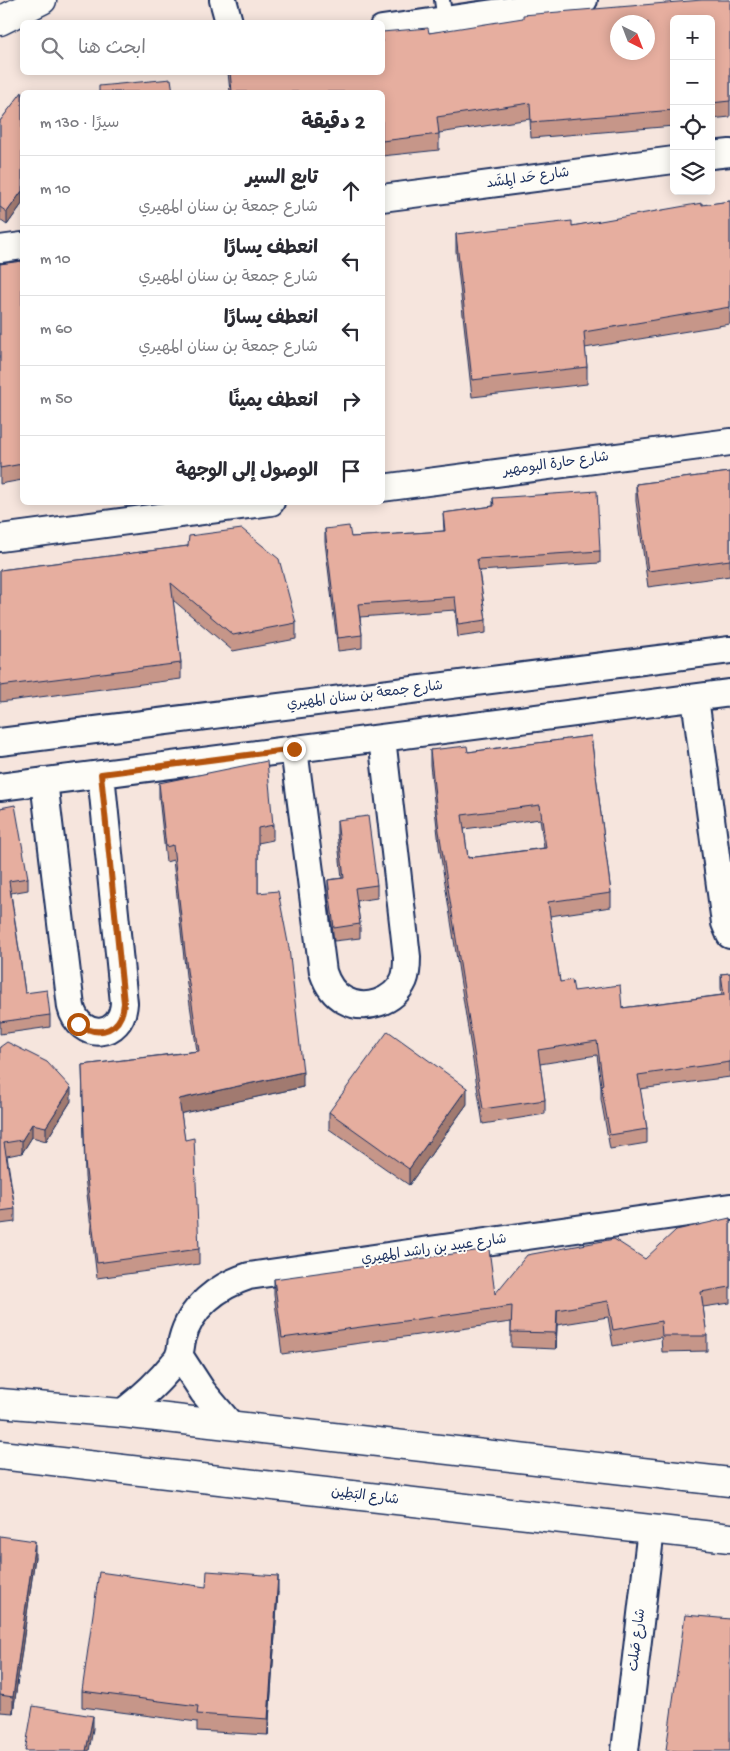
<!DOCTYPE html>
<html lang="ar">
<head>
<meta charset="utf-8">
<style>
  :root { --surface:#fff; --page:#f7f7f7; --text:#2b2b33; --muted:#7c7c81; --line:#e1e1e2 }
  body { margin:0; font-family:"Gochi Hand","Playpen Sans Arabic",sans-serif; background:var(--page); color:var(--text); direction:rtl }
  .controls { position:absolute; right:15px; top:15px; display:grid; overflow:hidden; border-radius:8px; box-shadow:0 2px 12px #0003 }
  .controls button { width:45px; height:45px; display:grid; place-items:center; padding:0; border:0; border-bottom:1px solid var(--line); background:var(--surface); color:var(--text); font:25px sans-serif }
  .compass { position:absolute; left:610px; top:15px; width:45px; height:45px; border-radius:50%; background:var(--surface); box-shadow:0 2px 12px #0003; rotate:138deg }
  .stop { position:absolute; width:15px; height:15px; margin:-11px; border:4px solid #b45309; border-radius:50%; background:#fff }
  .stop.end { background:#b45309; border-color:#fff; box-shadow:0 1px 5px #0008 }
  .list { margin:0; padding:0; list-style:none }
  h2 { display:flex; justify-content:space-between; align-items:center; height:65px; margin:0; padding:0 20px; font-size:21px }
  h2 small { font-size:16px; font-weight:400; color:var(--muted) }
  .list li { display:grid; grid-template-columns:32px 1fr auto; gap:15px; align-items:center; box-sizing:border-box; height:70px; padding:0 20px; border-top:1px solid var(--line) }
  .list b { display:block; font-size:19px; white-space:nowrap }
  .list p { margin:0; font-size:16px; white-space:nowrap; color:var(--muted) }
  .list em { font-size:16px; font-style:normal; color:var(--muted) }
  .icon { flex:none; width:28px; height:28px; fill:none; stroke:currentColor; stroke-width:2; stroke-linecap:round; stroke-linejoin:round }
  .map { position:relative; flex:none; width:730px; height:1751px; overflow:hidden; direction:ltr }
  .search { position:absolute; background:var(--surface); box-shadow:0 2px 12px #0003; left:20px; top:20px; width:365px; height:55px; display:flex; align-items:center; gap:12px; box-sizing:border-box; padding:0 18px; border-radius:8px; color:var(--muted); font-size:19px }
  .panel { position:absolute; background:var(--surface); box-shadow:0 2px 12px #0003; left:20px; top:90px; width:365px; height:415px; border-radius:8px; direction:rtl }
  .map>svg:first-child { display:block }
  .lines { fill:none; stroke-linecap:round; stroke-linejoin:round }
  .service-casing { stroke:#1b2f5e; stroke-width:18 }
  .minor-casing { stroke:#1b2f5e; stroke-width:30 }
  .secondary-casing { stroke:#1b2f5e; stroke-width:31 }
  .service { stroke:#fdfcf7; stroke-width:14 }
  .minor { stroke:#fdfcf7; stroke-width:26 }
  .secondary { stroke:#fdfcf7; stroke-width:28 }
  .wall { fill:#c69689; stroke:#1b2f5e; fill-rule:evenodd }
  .shaded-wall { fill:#a17a6f; stroke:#1b2f5e }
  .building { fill:#e6ae9f; stroke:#1b2f5e; fill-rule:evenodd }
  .route { stroke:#b45309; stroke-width:6 }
  .labels { text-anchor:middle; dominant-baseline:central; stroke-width:4; stroke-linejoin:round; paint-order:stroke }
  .street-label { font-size:14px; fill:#1b2f5e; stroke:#fdfcf7 }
</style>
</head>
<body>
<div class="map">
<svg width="730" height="1751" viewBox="0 0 730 1751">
  <rect width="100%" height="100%" fill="#f6e5dd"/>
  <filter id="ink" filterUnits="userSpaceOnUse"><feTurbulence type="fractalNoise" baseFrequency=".02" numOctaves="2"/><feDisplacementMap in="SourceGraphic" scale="10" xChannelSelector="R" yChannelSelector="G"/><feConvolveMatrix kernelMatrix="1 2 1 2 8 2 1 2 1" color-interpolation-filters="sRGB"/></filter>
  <g filter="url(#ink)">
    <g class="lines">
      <g class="service-casing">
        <path id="service" d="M442,0L445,20"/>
      </g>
      <g class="minor-casing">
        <path id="minor" d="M223,0L229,22
          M382,29L584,0
          M711,155L730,153
          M382,198L674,160
          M0,249L22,246
          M382,488L730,442
          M0,538L271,502
          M695,698L725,923L730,935
          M0,742L730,650
          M294,749L323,972C327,984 333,994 344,1000C365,1012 394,1002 404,980C407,973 407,965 407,957L382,738
          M44,781L71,1007C80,1042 122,1039 124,1003L101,774
          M0,787L730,693
          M179,1355L203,1392L231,1425
          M122,1413C141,1398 158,1383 173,1364C175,1362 178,1358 179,1355C181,1350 181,1344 182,1340C190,1307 218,1286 249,1276L730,1207
          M625,1751L651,1529"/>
      </g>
      <g class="secondary-casing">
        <path id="secondary" d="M0,21L42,0
          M0,1403L122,1413L730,1482
          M0,1455L730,1538"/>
      </g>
      <use href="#service" class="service"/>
      <use href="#minor" class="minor"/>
      <use href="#secondary" class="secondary"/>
    </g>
    <path class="wall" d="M730,0V117L711,119V19H674V126L531,138L530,119L439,133V150L382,156V92H230L228,72H382L429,33Z
      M22,93V204L7,225L0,220V121Z
      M730,201V324L585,348L587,367V384L472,397L456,251V234L572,226Z
      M22,261V480L0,484V264Z
      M730,472V576L648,587L636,501V484Z
      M493,498L600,551V563L479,571L486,620V633L458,637L455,610L360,617L362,635V648L338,651L325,542V529L351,537L444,531L443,513L493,506Z
      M188,546L296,623V639L233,651L173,600L181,663V679L0,702V570Z
      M591,736L611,893V907L550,916L560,982L574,991L622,1008L722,995L721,988V974L730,973V1077L640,1089L647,1129V1143L610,1149L601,1099V1086L597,1055L540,1064L545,1100V1114L483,1124L439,845L430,765V750L468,752ZM540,819L544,848L468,858L464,829Z
      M159,783L273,825V840L258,843V893L303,1087L181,1113L199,1249V1264L97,1278L85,1177L82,1065L197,1051L187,985L173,860L166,862L159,797Z
      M0,808L28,878V890L11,893L25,993L50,1015V1027L0,1034Z
      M337,820L377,885V898L357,901L360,924V938L334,941L328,893V880L342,878L337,833Z
      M0,1047L71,1101L46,1141L32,1137L22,1153L7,1156L15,1209V1222L0,1224Z
      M467,1104L409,1185L329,1129V1112Z
      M730,1218V1303L703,1307L707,1336V1351L662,1352L661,1337L613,1346L608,1317L557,1325L556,1349L511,1347V1322L282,1354L274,1295V1279L495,1294L645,1259Z
      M0,1536L35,1557L13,1713L0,1712Z
      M206,1587L278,1592L268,1735L197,1731V1722L82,1707V1691Z"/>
    <path class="shaded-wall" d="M22,191V204L7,225V212Z
      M303,1072V1087L179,1114V1099Z
      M71,1088V1101L46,1141V1127Z
      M467,1088V1104L409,1185V1169Z
      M32,1124V1137L22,1153V1140Z
      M557,1310V1325L556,1349V1333Z
      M35,1541V1557L13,1713V1697Z
      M278,1576V1592L268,1735V1719Z
      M93,1716V1729L89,1751H86Z"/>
    <path class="building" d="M702,0H730V101L711,103V19H674V110L531,122L530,103L437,117L439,134L382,141V92H232L230,72H382V32L428,28L429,33L523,18V15ZM618,22H648V52H618Z
      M171,79L173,92H99V86Z
      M22,92V191L7,212L0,207V121Z
      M730,201V307L584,332L587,367L472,380L456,234L572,221V226L702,203V205Z
      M22,261V464L0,468V264Z
      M730,472V560L648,571L636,484Z
      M597,491L600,551L477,559L486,620L458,624L455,597L358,604L362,635L338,638L325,529L349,526L351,537L445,531L443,513L494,506L493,498Z
      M242,529L279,559L296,623L233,635L171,583L181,663L0,686V570L188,546L189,536Z
      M591,736L611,893L548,902L560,982L572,980L574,991L620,985L622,1008L724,995L721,974L730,973V1062L638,1075L647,1129L610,1135L601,1085H603L597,1041L538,1050L545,1100L483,1109L439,831L430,750L467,746L468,752ZM540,805L546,848L468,858L462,815Z
      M267,761L273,825L258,828V893L278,891L289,948L303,1072L179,1099L185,1140L194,1138L199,1249L97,1263L85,1162L82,1065L199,1051L187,970L173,845L166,847L159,783Z
      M15,805L28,878L9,881L25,993L47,990L50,1015L0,1022V808Z
      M368,816L377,885L355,888L360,924L334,928L328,880L344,878L337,820Z
      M388,1031L467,1088L409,1169L329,1112Z
      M7,1042L47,1062L71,1088L46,1127L32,1124L22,1140L4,1143L15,1209L0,1211V1047Z
      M730,1218V1287L701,1292L707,1336H662L661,1321L613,1330L608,1301L557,1310L556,1333L511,1332L512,1306L282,1338L274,1279L489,1249L495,1294L527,1255L614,1239L645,1259L676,1230Z
      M0,1536L35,1541L13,1697L0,1695Z
      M207,1571L278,1576L268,1719L197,1714L198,1706L82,1691L99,1572L206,1587Z
      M685,1615L730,1619V1751H679L666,1750Z
      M33,1706L93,1716L86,1751H25Z"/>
  </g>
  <g class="lines" filter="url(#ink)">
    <path class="route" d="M78,1024C100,1039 122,1030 124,1003L101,774L294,749"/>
  </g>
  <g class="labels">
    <g class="street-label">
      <text transform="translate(528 179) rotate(-8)">شارع حَد المِشَد</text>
      <text transform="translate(556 465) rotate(-8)">شارع حارة البومهير</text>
      <text transform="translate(365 696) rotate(-7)">شارع جمعة بن سنان المهيري</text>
      <text transform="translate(434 1250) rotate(-8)">شارع عبيد بن راشد المهيري</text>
      <text transform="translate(365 1497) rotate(7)">شارع البَطِين</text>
      <text transform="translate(638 1640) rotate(-83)">شارع صَلت</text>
    </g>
  </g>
</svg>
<div class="controls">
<button>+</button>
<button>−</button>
<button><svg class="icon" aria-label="locate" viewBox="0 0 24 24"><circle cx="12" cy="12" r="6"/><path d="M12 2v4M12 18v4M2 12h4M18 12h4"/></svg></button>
<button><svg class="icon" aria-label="layers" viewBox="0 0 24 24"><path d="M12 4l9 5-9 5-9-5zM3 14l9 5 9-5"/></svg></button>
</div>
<svg class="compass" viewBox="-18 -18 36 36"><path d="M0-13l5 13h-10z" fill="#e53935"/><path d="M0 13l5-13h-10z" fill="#7c7c81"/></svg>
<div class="stop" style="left:78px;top:1024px"></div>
<div class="stop end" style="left:294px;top:749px"></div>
<div class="search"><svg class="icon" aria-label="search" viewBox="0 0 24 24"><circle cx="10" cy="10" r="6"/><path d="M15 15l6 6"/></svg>ابحث هنا</div>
<section class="panel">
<h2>2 دقيقة<small>سيرًا · 130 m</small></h2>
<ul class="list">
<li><svg class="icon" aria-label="ahead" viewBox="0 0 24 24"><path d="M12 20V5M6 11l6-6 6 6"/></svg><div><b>تابع السير</b><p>شارع جمعة بن سنان المهيري</p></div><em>10 m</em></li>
<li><svg class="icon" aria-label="left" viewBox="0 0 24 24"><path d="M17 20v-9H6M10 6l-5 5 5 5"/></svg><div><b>انعطف يسارًا</b><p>شارع جمعة بن سنان المهيري</p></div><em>10 m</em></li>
<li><svg class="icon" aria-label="left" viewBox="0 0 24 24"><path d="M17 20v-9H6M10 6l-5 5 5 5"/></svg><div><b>انعطف يسارًا</b><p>شارع جمعة بن سنان المهيري</p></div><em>60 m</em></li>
<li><svg class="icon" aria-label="right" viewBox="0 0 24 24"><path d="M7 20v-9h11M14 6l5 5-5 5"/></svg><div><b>انعطف يمينًا</b></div><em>50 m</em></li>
<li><svg class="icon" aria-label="arrive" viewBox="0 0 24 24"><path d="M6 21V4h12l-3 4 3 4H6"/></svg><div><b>الوصول إلى الوجهة</b></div></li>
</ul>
</section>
</div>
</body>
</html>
